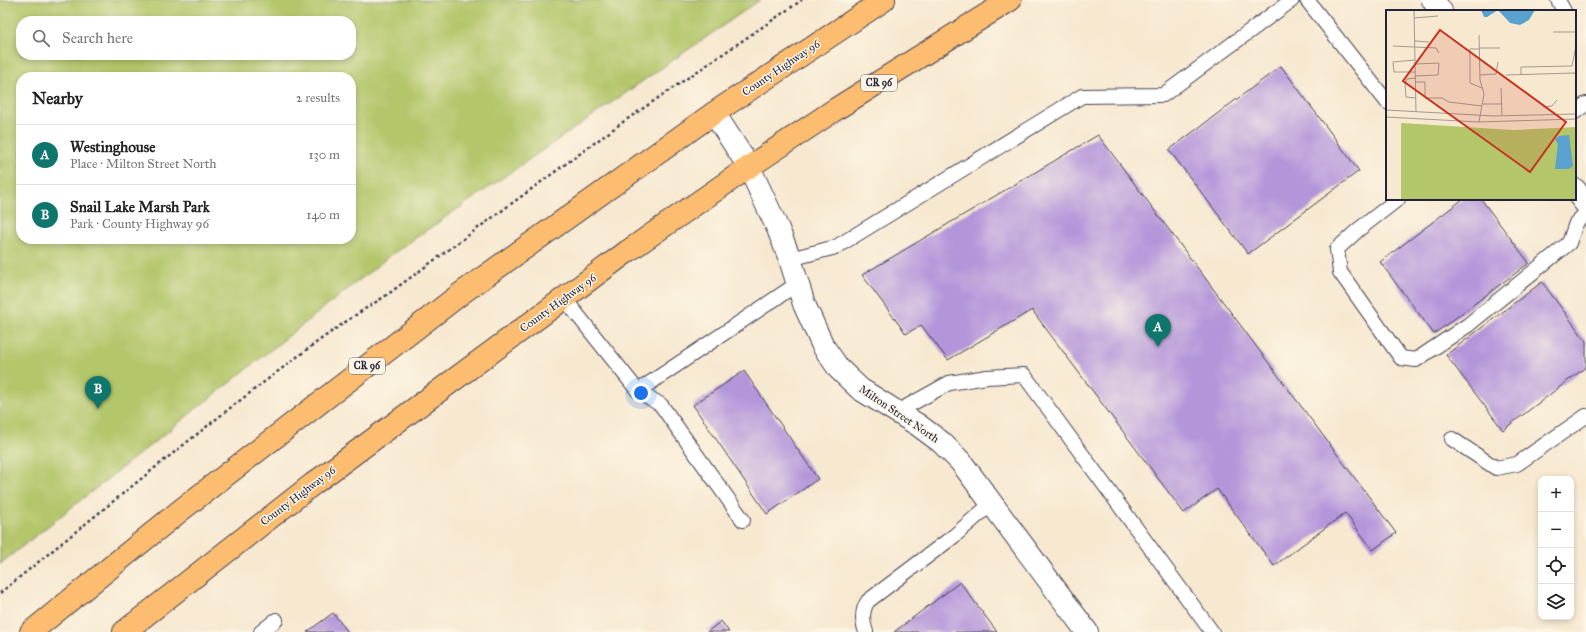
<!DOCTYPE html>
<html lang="en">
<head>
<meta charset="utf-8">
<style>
  :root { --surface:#fff; --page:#f2f2f2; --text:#222; --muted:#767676; --line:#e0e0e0; --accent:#0f766e }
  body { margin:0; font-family:"IM FELL Great Primer",serif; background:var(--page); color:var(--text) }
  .controls { position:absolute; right:12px; bottom:12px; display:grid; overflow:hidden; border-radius:8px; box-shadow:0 2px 6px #0003 }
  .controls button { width:36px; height:36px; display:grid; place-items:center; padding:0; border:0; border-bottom:1px solid var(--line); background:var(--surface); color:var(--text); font:20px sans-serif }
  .you { position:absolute; left:641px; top:393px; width:14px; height:14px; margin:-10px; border:3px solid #fff; border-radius:50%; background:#1a73e8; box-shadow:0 0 0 6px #1a73e833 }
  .badge { display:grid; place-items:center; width:26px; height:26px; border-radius:50%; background:var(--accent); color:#fff; font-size:13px; font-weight:700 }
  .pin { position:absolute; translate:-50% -33px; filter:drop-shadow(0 1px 2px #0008) }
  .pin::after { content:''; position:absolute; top:21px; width:14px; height:12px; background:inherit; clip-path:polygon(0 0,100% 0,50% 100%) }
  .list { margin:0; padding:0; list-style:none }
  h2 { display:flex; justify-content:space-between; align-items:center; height:52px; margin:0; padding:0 16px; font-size:17px }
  h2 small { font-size:13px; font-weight:400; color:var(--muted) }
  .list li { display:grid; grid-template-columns:26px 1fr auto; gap:12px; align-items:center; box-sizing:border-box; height:60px; padding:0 16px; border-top:1px solid var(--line) }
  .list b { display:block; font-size:15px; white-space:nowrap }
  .list p { margin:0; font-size:13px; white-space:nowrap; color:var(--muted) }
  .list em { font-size:13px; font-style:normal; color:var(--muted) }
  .icon { flex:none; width:22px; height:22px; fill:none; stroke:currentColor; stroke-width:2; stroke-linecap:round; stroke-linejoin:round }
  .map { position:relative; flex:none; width:1586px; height:632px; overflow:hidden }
  .search { position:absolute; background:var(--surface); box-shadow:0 2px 6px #0003; left:16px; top:16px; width:340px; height:44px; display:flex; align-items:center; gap:10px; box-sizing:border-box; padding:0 14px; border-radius:16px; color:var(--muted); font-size:15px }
  .panel { position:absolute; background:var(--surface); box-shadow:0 2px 6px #0003; left:16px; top:72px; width:340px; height:172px; border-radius:16px }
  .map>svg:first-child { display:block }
  .green { fill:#b3c66a; stroke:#6a7452; fill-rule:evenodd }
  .building { fill:#b495da }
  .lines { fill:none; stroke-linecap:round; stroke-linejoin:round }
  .service-casing { stroke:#424051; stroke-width:16 }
  .minor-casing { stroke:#424051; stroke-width:24 }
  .primary-casing { stroke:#424051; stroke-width:24 }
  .path { stroke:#424051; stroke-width:2.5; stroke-dasharray:3 3; stroke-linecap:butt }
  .service { stroke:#fff; stroke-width:14 }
  .minor { stroke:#fff; stroke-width:22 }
  .primary { stroke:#fcbd6f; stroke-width:22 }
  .labels { text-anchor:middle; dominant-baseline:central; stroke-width:3; stroke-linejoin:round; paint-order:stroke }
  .shield { fill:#fcf5e5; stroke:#63616e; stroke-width:1 }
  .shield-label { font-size:10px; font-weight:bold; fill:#22223b }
  .street-label { font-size:11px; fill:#22223b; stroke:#fcf5e5 }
  .inset-road { fill:none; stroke:#a29994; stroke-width:1 }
  .view { fill:#c8321e; fill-opacity:0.15; stroke:#c8321e; stroke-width:2 }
  .inset-edge { fill:none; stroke:#22223b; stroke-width:2 }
</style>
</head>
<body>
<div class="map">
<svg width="1586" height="632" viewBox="0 0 1586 632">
  <rect width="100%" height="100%" fill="#fcf5e5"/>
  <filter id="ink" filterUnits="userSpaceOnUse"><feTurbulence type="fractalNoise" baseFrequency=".025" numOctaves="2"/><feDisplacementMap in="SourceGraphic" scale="8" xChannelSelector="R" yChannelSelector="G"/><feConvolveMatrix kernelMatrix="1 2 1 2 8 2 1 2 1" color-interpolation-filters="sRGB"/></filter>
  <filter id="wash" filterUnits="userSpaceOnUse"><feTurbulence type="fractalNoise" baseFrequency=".012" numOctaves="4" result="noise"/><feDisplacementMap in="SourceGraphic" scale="16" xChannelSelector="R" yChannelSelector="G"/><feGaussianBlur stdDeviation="0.9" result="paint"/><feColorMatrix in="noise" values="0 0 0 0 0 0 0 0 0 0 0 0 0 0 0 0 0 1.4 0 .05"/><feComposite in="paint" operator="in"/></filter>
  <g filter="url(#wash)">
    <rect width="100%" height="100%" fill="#f7e8d0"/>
    <path class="green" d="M0,0H760L391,255L0,564ZM21,21H351V55H21ZM21,77H351V239H21Z"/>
    <g id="blocks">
      <path class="building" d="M1281,66L1359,171L1248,254L1169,150Z
        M1098,135L1396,533L1373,550L1345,513L1274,566L1217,489L1184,513L1032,310L948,360L921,325L906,334L862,275Z
        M1463,199H1481L1529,263L1434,334L1380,262Z
        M1542,282L1586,341V367L1503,430L1446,355Z
        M744,371L818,479L767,514L693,405Z
        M960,582L997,632H894Z
        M333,613L348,632H307Z
        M721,621L729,632H707Z"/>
    </g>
  </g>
  <g filter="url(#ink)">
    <use href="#blocks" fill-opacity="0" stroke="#424051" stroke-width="1"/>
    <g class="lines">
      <g class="service-casing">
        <path id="service" d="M1307,0L1387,102
          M1558,0L1564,11
          M1575,112L1586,104
          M1398,199L1358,230L1337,249L1340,272L1401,358L1416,360L1468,325L1569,243L1576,223L1586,213
          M790,259L836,247L1082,96L1163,95L1292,0
          M564,298L638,391L661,405L743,520
          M638,391L797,284
          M897,412L949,383L987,377L1024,375L1212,632
          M1452,439L1496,468L1517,464L1586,416
          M261,632L276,620
          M866,632C862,621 861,611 868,601L954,536L992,503"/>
      </g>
      <g class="minor-casing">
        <path id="minor" d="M1433,0L1441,11
          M714,113L749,167L778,229L790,259L804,304L823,346L839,369L860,389L918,425L941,442L961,462L1087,632
          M1575,190L1586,204"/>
      </g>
      <g class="primary-casing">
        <path id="primary" d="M31,632L181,510L463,292L714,113L884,0
          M124,632L313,484L628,251L749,167L836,109L1010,0"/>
      </g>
      <path class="path" d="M0,593C78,530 155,467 234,405C283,368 331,329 384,297L623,122L802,0"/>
      <use href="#service" class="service"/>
      <use href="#minor" class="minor"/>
      <use href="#primary" class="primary"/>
    </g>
  </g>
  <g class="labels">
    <g class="shield">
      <rect x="861" y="75" width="36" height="16" rx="3"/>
      <rect x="349" y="358" width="36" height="16" rx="3"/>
    </g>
    <g class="shield-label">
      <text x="879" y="83">CR 96</text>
      <text x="367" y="366">CR 96</text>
    </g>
    <g class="street-label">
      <text transform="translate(781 68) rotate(-34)">County Highway 96</text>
      <text transform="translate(558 303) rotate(-36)">County Highway 96</text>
      <text transform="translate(899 414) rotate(34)">Milton Street North</text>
      <text transform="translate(298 496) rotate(-37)">County Highway 96</text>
    </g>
  </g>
  <g transform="translate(1386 10)">
    <rect width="190" height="190" fill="#f7e8d0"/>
    <path d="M15,113L127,120L190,117V190H15Z" fill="#b3c66a"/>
    <path d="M95,0H149L143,10L134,15L124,13L112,0L101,7H98ZM183,125L187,156L183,159H169L172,134L169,129L173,126Z" fill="#59a2d0"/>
    <path class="inset-road" d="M28,0L30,102M28,8L52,6M167,22H190M29,31L43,32M7,36L50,38L53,43M93,38H114M93,39H84V73L96,78M29,50L7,52L8,62H29M29,54L53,53L52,65L29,66M135,64V57L186,56L190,36M94,65L110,64L112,52M120,65L190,63M29,68L21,69L19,73L20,87L30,88M29,72H39V88H56L63,92L96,96M115,78L116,106M97,94H115M157,97L166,96L171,90M0,100L108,106L190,104M0,107L93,112L190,109M93,112L98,84L94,70L93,25"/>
    <path class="view" d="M54,20L180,112L144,162L17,71Z"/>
    <rect width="190" height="190" class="inset-edge"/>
  </g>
</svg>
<div class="controls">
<button>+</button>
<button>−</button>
<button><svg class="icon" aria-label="locate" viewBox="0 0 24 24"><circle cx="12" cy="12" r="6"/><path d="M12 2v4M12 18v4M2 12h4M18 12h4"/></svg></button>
<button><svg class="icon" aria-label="layers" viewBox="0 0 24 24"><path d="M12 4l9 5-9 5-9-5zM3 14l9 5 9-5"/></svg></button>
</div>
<div class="you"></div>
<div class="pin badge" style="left:1158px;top:347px">A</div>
<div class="pin badge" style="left:98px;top:409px">B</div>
<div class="search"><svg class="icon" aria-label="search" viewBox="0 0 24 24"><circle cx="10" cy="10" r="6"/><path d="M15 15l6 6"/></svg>Search here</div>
<section class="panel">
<h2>Nearby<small>2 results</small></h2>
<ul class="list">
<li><span class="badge">A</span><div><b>Westinghouse</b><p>Place · Milton Street North</p></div><em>130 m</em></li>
<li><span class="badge">B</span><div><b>Snail Lake Marsh Park</b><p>Park · County Highway 96</p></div><em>140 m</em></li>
</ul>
</section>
</div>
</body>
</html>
